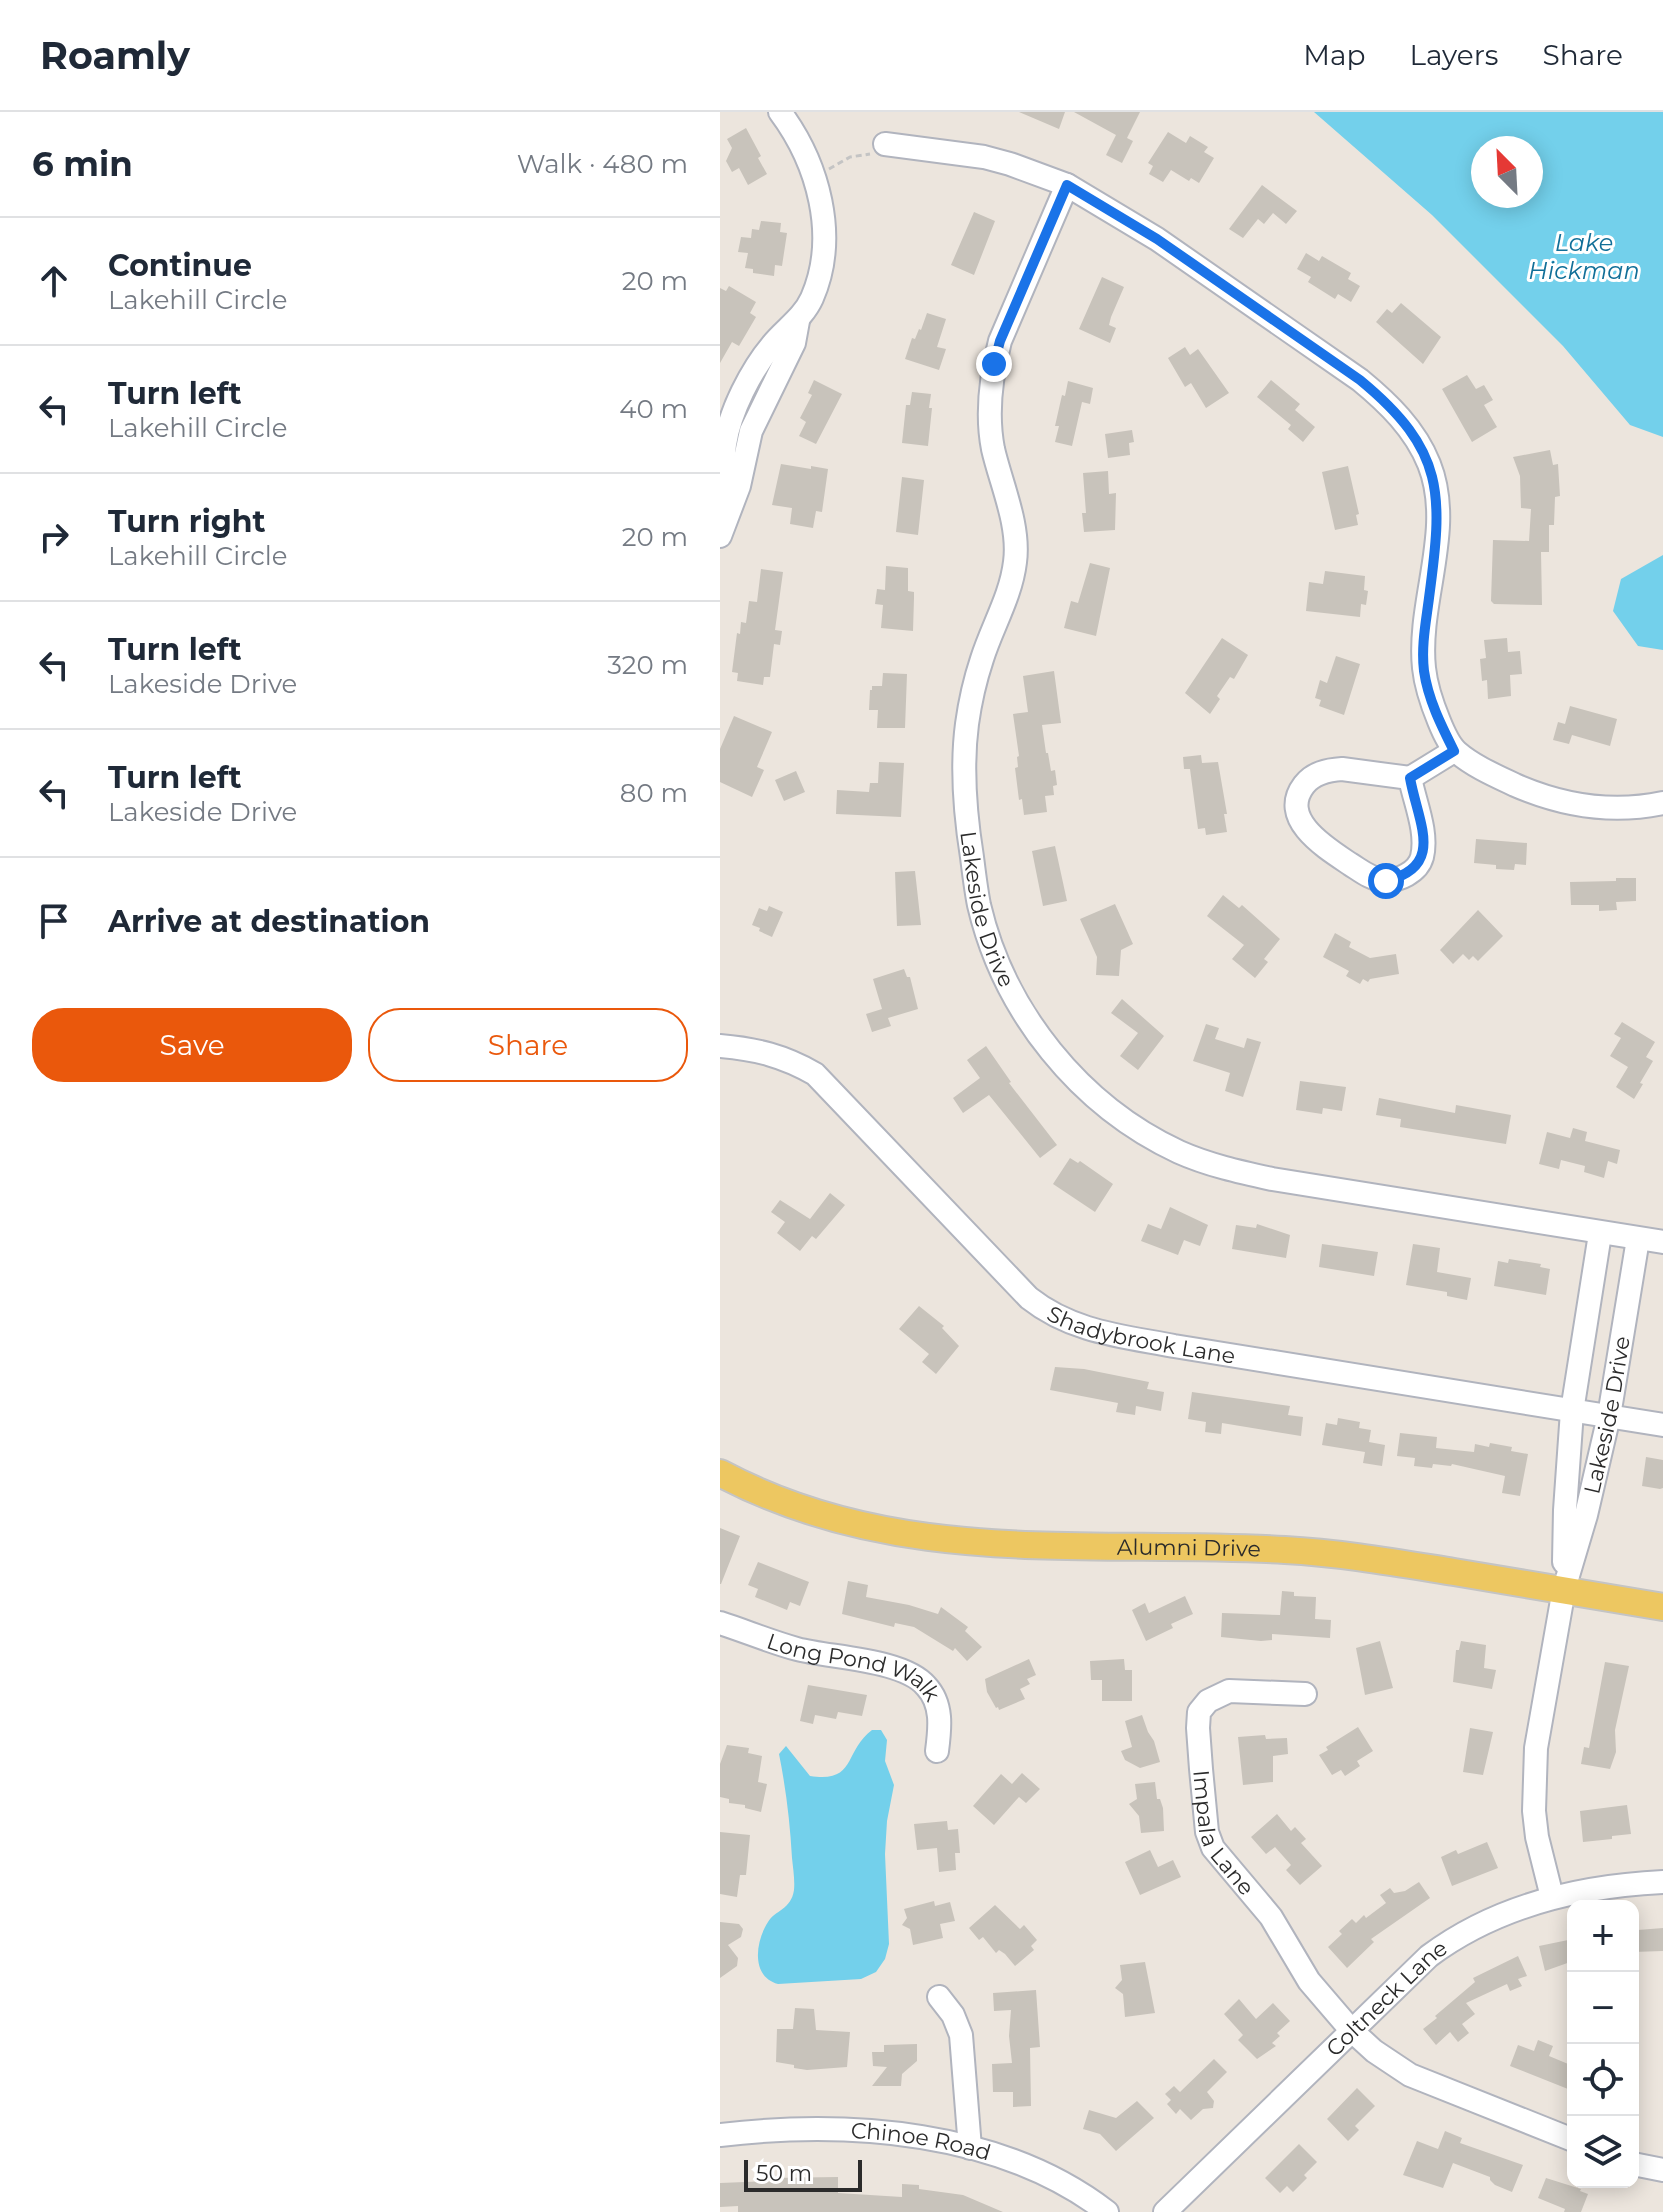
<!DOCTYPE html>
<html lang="en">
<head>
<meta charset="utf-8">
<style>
  :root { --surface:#fff; --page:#f6f6f7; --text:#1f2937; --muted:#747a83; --line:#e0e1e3; --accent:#ea580c }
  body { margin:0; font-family:Montserrat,sans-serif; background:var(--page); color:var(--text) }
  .controls { position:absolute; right:24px; bottom:24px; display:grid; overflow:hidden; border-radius:16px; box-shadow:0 4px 20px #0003 }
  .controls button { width:72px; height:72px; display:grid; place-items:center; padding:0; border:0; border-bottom:2px solid var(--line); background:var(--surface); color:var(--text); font:40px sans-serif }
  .compass { position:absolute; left:751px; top:24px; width:72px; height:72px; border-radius:50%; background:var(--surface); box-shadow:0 4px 20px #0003; rotate:336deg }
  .scale { position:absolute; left:24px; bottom:20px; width:118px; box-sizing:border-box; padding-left:8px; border:4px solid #2b2b2b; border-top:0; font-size:22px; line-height:28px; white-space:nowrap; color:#2b2b2b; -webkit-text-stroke:6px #fff; paint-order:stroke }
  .stop { position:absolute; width:24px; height:24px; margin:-18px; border:6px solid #1a73e8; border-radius:50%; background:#fff }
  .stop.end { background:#1a73e8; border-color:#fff; box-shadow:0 2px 8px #0008 }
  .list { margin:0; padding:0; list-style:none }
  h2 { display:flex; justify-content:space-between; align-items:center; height:104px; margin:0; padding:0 32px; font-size:34px }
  h2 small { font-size:26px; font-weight:400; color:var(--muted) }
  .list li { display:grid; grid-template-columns:52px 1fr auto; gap:24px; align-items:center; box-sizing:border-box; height:128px; padding:0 32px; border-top:2px solid var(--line) }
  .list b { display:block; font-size:30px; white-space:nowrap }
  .list p { margin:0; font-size:26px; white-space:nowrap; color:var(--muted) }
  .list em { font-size:26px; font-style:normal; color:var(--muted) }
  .actions { display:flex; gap:16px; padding:24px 32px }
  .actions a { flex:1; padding:18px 0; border:2px solid var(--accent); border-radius:32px; text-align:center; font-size:28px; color:var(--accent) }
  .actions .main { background:var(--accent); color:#fff }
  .icon { flex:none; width:44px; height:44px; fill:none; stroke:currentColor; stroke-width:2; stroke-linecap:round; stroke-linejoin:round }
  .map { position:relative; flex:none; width:943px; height:2100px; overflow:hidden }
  header { display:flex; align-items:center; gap:48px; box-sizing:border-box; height:112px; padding:0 40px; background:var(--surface); border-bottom:2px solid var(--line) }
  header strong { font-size:38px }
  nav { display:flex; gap:44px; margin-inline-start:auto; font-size:28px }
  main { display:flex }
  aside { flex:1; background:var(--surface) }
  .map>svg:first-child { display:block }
  .water { fill:#73d0eb; fill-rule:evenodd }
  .building { fill:#c8c3bb }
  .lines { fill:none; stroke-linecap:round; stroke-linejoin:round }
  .minor-casing { stroke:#b1b4be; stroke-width:26 }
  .major-casing { stroke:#c4c4c4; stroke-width:30 }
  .path { stroke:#c4c4c4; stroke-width:3; stroke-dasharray:6 4; stroke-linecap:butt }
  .minor { stroke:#fff; stroke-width:22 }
  .major { stroke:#edc761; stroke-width:26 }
  .route { stroke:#1a73e8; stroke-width:10 }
  .labels { text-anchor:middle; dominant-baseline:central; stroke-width:6; stroke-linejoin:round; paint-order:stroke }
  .street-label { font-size:22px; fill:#2b2b2b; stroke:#fff }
  .water-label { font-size:24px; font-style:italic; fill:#116f98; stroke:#fff }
</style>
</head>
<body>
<header>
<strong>Roamly</strong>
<nav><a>Map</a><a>Layers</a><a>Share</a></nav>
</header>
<main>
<aside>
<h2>6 min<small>Walk · 480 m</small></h2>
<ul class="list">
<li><svg class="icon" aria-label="ahead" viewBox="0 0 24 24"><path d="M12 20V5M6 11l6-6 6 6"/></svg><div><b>Continue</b><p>Lakehill Circle</p></div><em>20 m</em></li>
<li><svg class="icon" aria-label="left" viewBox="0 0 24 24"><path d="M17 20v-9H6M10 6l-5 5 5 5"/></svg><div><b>Turn left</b><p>Lakehill Circle</p></div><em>40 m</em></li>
<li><svg class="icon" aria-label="right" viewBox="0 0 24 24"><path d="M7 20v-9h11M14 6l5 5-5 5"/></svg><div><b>Turn right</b><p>Lakehill Circle</p></div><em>20 m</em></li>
<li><svg class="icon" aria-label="left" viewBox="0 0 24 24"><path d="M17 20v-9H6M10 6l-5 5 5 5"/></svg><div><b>Turn left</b><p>Lakeside Drive</p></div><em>320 m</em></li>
<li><svg class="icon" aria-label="left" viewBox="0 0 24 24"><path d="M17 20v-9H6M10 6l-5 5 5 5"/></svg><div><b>Turn left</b><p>Lakeside Drive</p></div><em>80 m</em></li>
<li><svg class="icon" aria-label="arrive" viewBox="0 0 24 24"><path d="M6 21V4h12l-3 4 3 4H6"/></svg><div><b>Arrive at destination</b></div></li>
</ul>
<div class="actions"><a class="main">Save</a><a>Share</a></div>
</aside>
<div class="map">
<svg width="943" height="2100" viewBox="0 0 943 2100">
  <rect width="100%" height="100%" fill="#ece5dd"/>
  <path class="water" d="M594,0H943V325L910,313L843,234L712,103ZM763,36H811V84H763Z
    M943,443V538L918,534L893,499L901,467Z
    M152,1618H161L167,1628L165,1649L174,1673L167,1709L165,1742L169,1832L165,1847L156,1860L141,1867L58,1872C31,1865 35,1830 48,1810C55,1798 71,1798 74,1778C75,1768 73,1756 72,1746C70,1710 66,1677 59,1642L66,1634L90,1664C137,1671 123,1640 152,1618Z"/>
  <path class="building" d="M299,0H345L339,17Z
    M354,0H420L407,26L413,29L402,51L386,43L396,23Z
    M26,16L41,44L38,46L47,62L28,73L19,56L12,60L6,49L12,36L7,27Z
    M448,20L466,31L470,24L488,35L484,40L494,46L479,71L471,66L469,69L451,58L443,70L429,62L433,54L428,51Z
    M542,73L577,99L566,112L553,101L544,112L538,107L523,126L509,117Z
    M254,100L275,109L254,163L231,153Z
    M41,109L61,111L60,120L67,121L62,154L55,153L54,164L33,161V157L25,156L28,141L18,140L21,125L31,126L32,117L39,118Z
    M586,141L599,149L602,144L631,161L628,167L640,174L631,190L618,182L615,187L588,170L591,165L577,157Z
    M382,165L404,175L391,205L389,213L396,216L390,231L359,217Z
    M9,174L36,190L30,201L36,205L19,234L12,230L0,251V176L6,179Z
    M681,191L721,225L703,252L656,210L667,197L672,201Z
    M207,201L226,207L217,235L226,237L219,258L185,247L192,226L195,227L199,217L201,218Z
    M465,235L470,243L478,237L509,281L486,296L471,271L465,275L448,246Z
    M747,263L756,277L764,273L773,288L764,293L777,315L752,330L722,277Z
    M94,268L122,282L96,332L79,324L86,310L80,306L92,283L88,281Z
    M551,268L580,292L575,298L595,315L583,330L568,317L571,313L537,285Z
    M348,269L373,276L370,292L362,290L352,334L335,330L339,314H335L342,283L345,284Z
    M192,280L211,282L209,296H212L208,334L182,331L186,293H190Z
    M412,318L414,330L409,331L410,343L388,346L385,322Z
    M830,338L833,353L838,352L840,384L835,385L834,413H829V440H821L822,493L774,492L771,489L773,428L809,429L811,397L801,396L800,364L793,345Z
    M61,352L91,357V354L108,357L102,400L96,399L93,416L70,412L72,396L52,393Z
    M628,354L639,402L636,403L638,413L615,418L602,360Z
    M388,359L389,382L396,381L395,418L364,420L362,401H366L363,361Z
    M182,365L204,368L198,423L176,420Z
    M370,451L390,456L376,524L344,516L351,489L358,491Z
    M166,454L188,456V479L194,480V486L193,519L161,516L163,493L155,492L157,477L165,478Z
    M41,457L63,460L55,518L62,519L60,533L54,532L50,565H44L43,573L17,569L18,561L12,560L17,521L20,522L21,510L26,511L29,489L37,490Z
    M605,459L645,464L644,478L648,479L646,493L641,492L640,505L586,499L589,470L603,472Z
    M502,526L528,543L514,567L510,565L497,584L500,587L490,602L465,581Z
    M787,526L788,540L800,539L802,562L790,563L791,584L768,587L767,568L762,569L760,547L766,546L764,528Z
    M616,544L640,552L624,603L599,594L601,588L595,586L600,568L607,571Z
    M334,559L341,611L322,613L326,641H328L331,659L335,658L337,673L333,674L334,683L325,684L327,700L304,703L302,687L299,688L295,656L298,655L297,645L299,644L293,602L308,600L303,564Z
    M163,561L187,562L185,616H157L158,598H149L150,578H152V574H162Z
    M850,594L897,607L890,634L852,623L849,632L833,628L838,610L845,612Z
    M14,604L52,620L37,655L44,658L32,685L0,670V637Z
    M481,643L482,651L498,650L507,702H504L507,720L486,723L485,716L478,717L470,657H464L463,645Z
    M159,650L184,651L181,705L116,702L117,678L149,680L150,671H158Z
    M76,659L85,680L64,689L55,668Z
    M756,727L807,731L806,753L795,752L794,758L776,757V753L754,751Z
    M335,734L347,789L323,794L312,739Z
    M195,759L201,813L177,814L175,760Z
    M896,766H916V789L896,790L897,798L879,799V793H851L850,770L896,769Z
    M503,783L519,796L522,793L560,827L544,847L548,850L535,866L512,847L524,833L487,804Z
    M395,792L413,832L401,838L399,864L376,863L377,845L360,807Z
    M49,794L63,800L52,825L39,819L40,816L32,813L39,796L47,799Z
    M758,798L783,824L758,849L753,844L749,848L743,842L733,852L720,838Z
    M615,821L631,830L629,835L650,846L676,842L679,862L650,867L648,870L643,867L640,872L626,864L629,859L603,845Z
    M184,857L187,865H190L198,897L168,906L171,914L152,920L146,902L162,897L153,867Z
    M402,887L444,924L418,958L400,944L418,921L391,901Z
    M902,910L935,930L926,945L933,949L920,971L923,972L914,987L896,975L908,955L890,944L901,926L894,922Z
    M486,912L499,916L495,927L524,936L527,926L541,930L523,985L505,979L510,961L473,949Z
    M266,934L291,970L289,971L337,1033L320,1046L269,983L243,1001L233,986L260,966L247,948Z
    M580,969L626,975L622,999L603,996L602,1002L576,998Z
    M659,986L735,1001L736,993L791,1003L786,1032L680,1015L681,1007L656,1003Z
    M853,1016L867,1020L865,1029L900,1038L897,1052L888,1049L884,1066L864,1060L865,1054L841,1048L839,1057L819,1052L827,1020L850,1026Z
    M350,1046L358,1051L360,1049L393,1072L375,1100L333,1072Z
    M110,1081L125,1093L96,1127L92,1124L80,1139L57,1121L65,1110L51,1100L60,1088L90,1107Z
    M450,1095L488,1113L480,1134L464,1128L458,1143L421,1129L428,1112L441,1117Z
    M537,1112L570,1123L566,1146L512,1137L516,1113L536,1116Z
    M602,1132L658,1140L654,1164L599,1155Z
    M693,1132L720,1136L717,1160L751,1166L747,1188L727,1184V1180L686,1173Z
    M789,1147L821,1152L820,1155L830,1157L826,1183L774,1174L778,1149L788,1151Z
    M199,1194L224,1214L222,1216L239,1234L216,1262L202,1250L209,1242L179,1217Z
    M335,1255L364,1257L429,1270L427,1277L444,1280L441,1299L416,1294L415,1303L396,1300L398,1291L330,1278Z
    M472,1280L570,1294L568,1303L583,1305L581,1324L502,1311L501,1322L485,1320L486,1310L468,1307Z
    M618,1306L640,1310L639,1316L651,1318L649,1330L665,1333L662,1354L643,1351L645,1340L602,1333L606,1311L617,1313Z
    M680,1321L717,1325L716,1336L754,1340L755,1332L769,1335L770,1331L792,1335L791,1339L808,1342L800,1384L782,1381L785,1364L732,1352L731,1354L713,1352L712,1356L694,1354L695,1346L677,1344Z
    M926,1345L943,1348V1376L940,1377L922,1374Z
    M0,1416L20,1424L1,1472H0Z
    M38,1450L89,1470L80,1494L70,1490L67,1498L35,1485L38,1477L28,1473Z
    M128,1469L148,1473L146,1485L189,1493L218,1502L221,1495L248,1515L245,1519L262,1535L247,1549L235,1536L233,1539L194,1515L175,1511L174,1515L122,1502Z
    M562,1479L574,1480V1484L596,1485L595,1507L611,1508L610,1526L552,1522V1528L541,1529L501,1525L502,1501L560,1503Z
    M465,1484L473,1502L451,1512L453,1516L426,1529L412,1498L425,1491L429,1501Z
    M660,1529L673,1576L645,1583L636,1536Z
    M741,1529L766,1533L764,1556L776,1558L772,1577L733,1570L736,1538H739Z
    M309,1547L316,1563L307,1567L310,1572L300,1577L305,1587L279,1598L278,1595L276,1596L267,1580L265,1567Z
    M404,1547L405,1558H412V1589H382V1568H371L370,1549Z
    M885,1550L909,1554L895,1618L896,1640L890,1657L861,1652L864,1635L869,1636Z
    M88,1573L147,1583L142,1604L118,1600L116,1607L95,1603L93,1612L80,1609Z
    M422,1603L428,1620L434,1629L440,1650L420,1656L405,1648L401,1639L412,1635L405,1609Z
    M638,1615L653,1639L637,1649L640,1654L625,1664L621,1658L612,1663L599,1643L608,1638L606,1635Z
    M750,1616L773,1620L763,1663L743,1660Z
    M545,1623L546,1627L567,1626L568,1642L553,1644V1670L523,1673L518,1625Z
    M7,1633L29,1636L28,1641L42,1644L38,1670L47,1672L41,1700L25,1696V1693L9,1691V1687L0,1685V1652Z
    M302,1661L320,1677L306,1691L299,1685L274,1713L253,1694L281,1662L292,1672Z
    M435,1670L437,1687H440L443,1696L444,1719L421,1721L419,1704L409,1692L417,1687L415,1672Z
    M907,1693L911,1722L892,1724V1727L863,1730L860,1699Z
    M557,1702L571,1719L575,1715L586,1727L581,1731L602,1754L580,1773L566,1758L571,1753L555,1735L546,1742L531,1725Z
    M227,1709L228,1718L238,1717L240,1741H235L236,1758L219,1760L217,1736L197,1738L194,1712Z
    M0,1720L30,1723L26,1763H20L17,1785L0,1782Z
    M767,1730L778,1756L732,1774L721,1745L736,1738L738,1742Z
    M430,1738L438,1755L453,1748L461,1765L420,1783L405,1750Z
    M699,1770L710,1786L651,1827L654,1830L627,1856L608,1835L622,1822L619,1819L632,1807L636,1811L644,1803L646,1806L666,1791L660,1783L670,1776L674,1781L685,1779Z
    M214,1789L215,1794L230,1790L235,1809L220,1812L223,1826L193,1833L190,1817L182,1813L187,1806L184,1797Z
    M275,1793L300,1817L304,1813L317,1828L311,1834L314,1838L295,1854L285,1842L279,1838L276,1841L263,1825L259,1828L249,1816Z
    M0,1810L19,1812L23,1817L21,1825L8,1833L18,1846L17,1854L0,1866Z
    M943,1816V1839L913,1840V1824H918V1818Z
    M853,1827V1849L825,1859L819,1834Z
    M798,1844L807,1864L798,1867L802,1874L790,1879L787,1872L746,1891L755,1902L742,1912L749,1921L738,1930L730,1920L716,1933L703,1917L717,1906L715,1904L755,1870L753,1866Z
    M425,1850L435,1901L405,1905L403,1882L395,1876L402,1868L400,1853Z
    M316,1878L320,1935L310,1936L311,1994L293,1995V1980H273L272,1952L292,1951L289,1924L291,1898L274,1899L273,1881Z
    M519,1887L536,1907L553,1891L570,1909L557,1921L560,1924L552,1931L556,1934L537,1947L518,1928L523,1923L504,1902Z
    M75,1896L94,1897L96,1918L130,1920L127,1955L87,1958L74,1956V1953L56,1950L57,1917H73Z
    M818,1928L833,1934L829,1944L853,1954V1979L790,1954L798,1933L814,1939Z
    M197,1932V1949L182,1962L181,1974H152L167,1955L153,1954L152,1940H164V1933Z
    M494,1947L507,1960L487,1980L494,1989L493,1996L483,1997L471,2008L460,1997L456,2002L447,1992L451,1988L445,1982L454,1974L460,1980Z
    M637,1976L655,1994L635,2014L639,2018L628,2029L607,2007Z
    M417,1989L434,2006L396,2039L380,2022L363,2017L369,1998L396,2006Z
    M725,2019L742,2026L740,2031L803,2053L792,2080L775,2073L770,2068V2065L733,2051L723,2076L683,2063L697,2029L718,2037Z
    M579,2032L597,2050L584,2063L587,2066L573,2080L567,2074L560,2081L545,2066Z
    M118,2065V2081L182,2085V2072L199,2073V2077L243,2083L283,2100H18V2094L0,2095V2071L51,2069V2066Z
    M826,2066L861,2077L860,2079L868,2082L861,2100H844L845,2097L818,2086Z"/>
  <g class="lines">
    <g class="minor-casing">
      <g id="minor">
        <path d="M165,32L264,45L290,52L347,73L437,127L640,268C668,291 695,317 709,352C735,417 697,489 704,556C706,575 712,592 719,609C723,619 729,633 737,640C753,654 776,664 795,673C843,694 891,702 943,691"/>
        <path id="s1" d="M347,73L280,229C271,264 266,301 273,337C281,372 300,413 295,450C291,484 272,515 262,547C255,568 250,590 247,612C241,657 245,701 252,745C254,761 256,778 259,793C284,900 360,994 459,1040C488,1053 520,1060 552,1067L943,1130"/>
        <path d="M10,393C5,374 2,352 5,332C10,299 31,258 52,233C65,217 83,206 92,186C119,124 98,51 60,0"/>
        <path d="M0,424L19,374L31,319L74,231L78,209"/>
        <path d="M622,657L690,666C695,691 708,720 702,745C698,760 678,770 663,768C650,767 640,758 630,752C606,736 558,707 584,673C593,661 607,658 622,657Z"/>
        <path d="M690,666L734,639"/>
        <path id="s2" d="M0,934C36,937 64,944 95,962L309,1186C352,1220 402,1224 454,1234L943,1313"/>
        <path d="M844,1450L845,1398L852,1299L880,1122"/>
        <path id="s3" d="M0,1511C25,1519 51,1530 77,1537C111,1546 183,1547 206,1574C223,1592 220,1616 217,1639"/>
        <path id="s4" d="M585,1582L509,1579L488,1589L479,1600L478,1616L481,1657L487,1720L493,1736L551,1805L589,1869L631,1918L654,1939L690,1963L853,2028"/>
        <path id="s5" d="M832,1785L817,1725L814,1699L816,1636L844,1477L866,1403L889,1304L918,1127"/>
        <path d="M219,1885L233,1903L241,1923L250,2036"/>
        <path id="s6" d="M0,2023C128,2008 281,2018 387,2100"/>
        <path d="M913,2052L943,2058"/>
        <path id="s7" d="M445,2100L709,1844C776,1794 860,1774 943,1770"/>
      </g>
    </g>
    <g class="major-casing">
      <g id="major">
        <path id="s8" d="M0,1361C180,1457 371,1427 565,1438C622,1441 678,1451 734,1460C803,1471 873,1483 943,1495"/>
      </g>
    </g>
    <path class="path" d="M109,57L130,45L150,42"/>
    <use href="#minor" class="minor"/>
    <use href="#major" class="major"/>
  </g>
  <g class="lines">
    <path class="route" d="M274,252L280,229L347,73L437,127L640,268C726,339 723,382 709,486C706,510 701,534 704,559C708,587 721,613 734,639L690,666C698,711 726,754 666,769"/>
  </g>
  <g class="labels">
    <g class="street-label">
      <text stroke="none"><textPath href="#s1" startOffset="752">Lakeside Drive</textPath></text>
      <text stroke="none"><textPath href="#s2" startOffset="530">Shadybrook Lane</textPath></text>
      <text stroke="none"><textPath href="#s5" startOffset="492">Lakeside Drive</textPath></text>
      <text stroke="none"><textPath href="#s8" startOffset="480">Alumni Drive</textPath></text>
      <text stroke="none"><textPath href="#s3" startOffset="142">Long Pond Walk</textPath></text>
      <text stroke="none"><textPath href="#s4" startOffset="240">Impala Lane</textPath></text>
      <text stroke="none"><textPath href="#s7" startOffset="308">Coltneck Lane</textPath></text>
      <text stroke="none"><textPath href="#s6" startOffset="202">Chinoe Road</textPath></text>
    </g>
    <g class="water-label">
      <text x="864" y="130">Lake<tspan x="864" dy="28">Hickman</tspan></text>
    </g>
  </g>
</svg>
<div class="controls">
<button>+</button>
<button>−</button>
<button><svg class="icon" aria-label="locate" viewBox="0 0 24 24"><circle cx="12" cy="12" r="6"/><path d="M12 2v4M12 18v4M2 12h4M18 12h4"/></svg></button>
<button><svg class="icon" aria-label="layers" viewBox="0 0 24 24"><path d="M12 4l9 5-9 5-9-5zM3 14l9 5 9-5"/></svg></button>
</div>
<svg class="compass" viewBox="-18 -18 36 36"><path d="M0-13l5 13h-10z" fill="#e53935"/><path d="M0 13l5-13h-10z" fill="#747a83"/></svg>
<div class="scale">50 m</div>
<div class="stop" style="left:666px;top:769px"></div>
<div class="stop end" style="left:274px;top:252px"></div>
</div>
</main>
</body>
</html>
